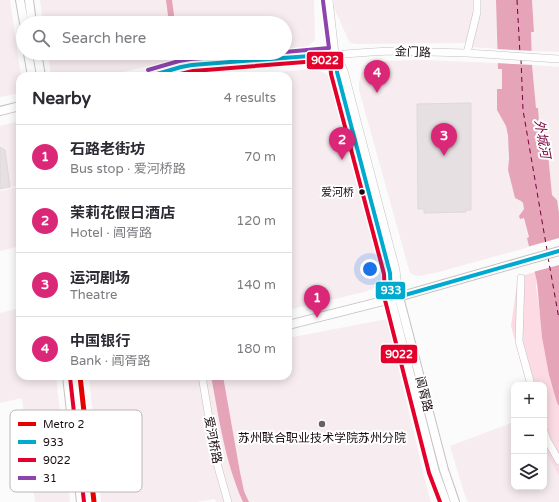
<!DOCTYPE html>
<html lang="en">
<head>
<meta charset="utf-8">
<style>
  :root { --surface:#fff; --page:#f7f7f7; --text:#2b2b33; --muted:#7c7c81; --line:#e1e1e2; --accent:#db2777 }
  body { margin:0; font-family:"Varela Round","Noto Sans SC",sans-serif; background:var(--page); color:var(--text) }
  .controls { position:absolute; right:12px; bottom:12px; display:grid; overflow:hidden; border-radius:8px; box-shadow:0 2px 10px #0003 }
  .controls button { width:36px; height:36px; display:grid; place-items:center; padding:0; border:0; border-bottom:1px solid var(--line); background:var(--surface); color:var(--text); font:20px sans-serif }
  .you { position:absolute; left:370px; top:269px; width:14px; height:14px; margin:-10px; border:3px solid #fff; border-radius:50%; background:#1a73e8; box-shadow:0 0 0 6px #1a73e833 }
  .badge { display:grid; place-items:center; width:26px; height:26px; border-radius:50%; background:var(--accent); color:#fff; font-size:13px; font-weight:700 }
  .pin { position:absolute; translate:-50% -33px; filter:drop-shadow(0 1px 2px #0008) }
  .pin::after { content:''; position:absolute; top:21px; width:14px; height:12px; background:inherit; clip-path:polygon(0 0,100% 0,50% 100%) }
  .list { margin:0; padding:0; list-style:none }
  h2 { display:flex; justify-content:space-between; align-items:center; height:52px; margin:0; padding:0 16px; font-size:17px }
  h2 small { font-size:13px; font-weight:400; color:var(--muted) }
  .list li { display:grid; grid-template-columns:26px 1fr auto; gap:12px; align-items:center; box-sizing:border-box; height:64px; padding:0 16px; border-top:1px solid var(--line) }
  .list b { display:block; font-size:15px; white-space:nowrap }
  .list p { margin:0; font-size:13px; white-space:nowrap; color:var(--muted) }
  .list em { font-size:13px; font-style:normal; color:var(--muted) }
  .icon { flex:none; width:22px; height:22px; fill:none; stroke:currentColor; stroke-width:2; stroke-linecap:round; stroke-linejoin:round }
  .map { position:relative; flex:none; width:559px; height:502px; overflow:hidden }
  .search { position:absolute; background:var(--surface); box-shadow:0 2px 10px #0003; left:16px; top:16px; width:276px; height:44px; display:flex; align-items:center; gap:10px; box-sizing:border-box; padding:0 14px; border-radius:22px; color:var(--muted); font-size:15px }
  .panel { position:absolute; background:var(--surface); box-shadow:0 2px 10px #0003; left:16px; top:72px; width:276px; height:308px; border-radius:12px }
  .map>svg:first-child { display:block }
  .built { fill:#f7ecef }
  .green { fill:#fcdbe4 }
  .water { fill:#e5a4b8 }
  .pier { fill:#fbfbfb }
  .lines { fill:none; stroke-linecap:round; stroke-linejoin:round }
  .ferry { stroke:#77013d; stroke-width:1; stroke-dasharray:5 4; stroke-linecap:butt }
  .building { fill:#e7e0e2; stroke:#e0d8db }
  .minor-casing { stroke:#c7c0c2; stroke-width:8 }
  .major-casing { stroke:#c7c0c2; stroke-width:10 }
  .minor { stroke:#fefefe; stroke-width:7 }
  .major { stroke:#fefefe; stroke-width:8 }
  .bus-1-casing { stroke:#fff; stroke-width:7 }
  .bus-2-casing { stroke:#fff; stroke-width:7 }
  .bus-3-casing { stroke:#fff; stroke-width:7 }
  .bus-1 { stroke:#00a9ce; stroke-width:4 }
  .bus-2 { stroke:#e4002b; stroke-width:4 }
  .bus-3 { stroke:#8e44ad; stroke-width:4 }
  .metro-1-casing { stroke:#fff; stroke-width:8 }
  .metro-1 { stroke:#e60000; stroke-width:5 }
  .bus-dot { fill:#190c10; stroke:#fff; stroke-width:1.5 }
  .poi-dot { fill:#686062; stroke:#fff; stroke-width:1.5 }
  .labels { text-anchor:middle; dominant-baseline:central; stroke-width:4; stroke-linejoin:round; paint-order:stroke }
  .bus-label { font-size:11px; fill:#190c10; stroke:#fff; text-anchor:end }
  .street-label { font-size:12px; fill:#190c10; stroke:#fff }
  .poi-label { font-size:12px; fill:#190c10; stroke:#fff }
  .water-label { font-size:13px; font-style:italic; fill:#77013d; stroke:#fff }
  .key { fill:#fff; stroke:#bab6b7; stroke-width:1 }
  .key-label { font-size:11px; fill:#190c10 }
  .line-badge { stroke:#fff; stroke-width:1.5 }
  .badge-label { font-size:11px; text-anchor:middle; font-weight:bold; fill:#fff }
</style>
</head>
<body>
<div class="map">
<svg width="559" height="502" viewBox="0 0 559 502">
  <rect width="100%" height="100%" fill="#fbfbfb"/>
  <path class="built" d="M0,0H10L21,76L20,91L15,94L0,97Z
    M40,0H314L315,39L313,42L307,47L285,49V23H43Z
    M334,0H475L474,14L467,43L356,44L351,43L349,41L334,8Z
    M480,0H496L497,49L472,47Z
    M532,0H559V52L531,51V32L534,31Z
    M48,53H247L211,56L165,63L135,69L110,76H51Z
    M421,60L498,63V69H502V89H498L497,110L506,126L509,147L508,170L515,198L521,201L524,206V209L519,216L524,218L529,238H527L529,247L435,273L419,276L414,275L410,273L359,90V83L361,73L364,69L376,63L383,61Z
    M532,65L559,67V213L557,200L552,195L547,143L543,122H539L538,109L536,108Z
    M312,69L318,70L328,75L333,86L354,163L382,275L381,280L379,285L376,287L364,292L288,310V76H220L245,73L250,75Z
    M16,122H20V185L0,189V126Z
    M20,186V246L0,251V191Z
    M20,308V376H56L70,502H35L22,398L0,403V313Z
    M387,319L424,476L431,502H249L244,491L240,472L223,376H288V338Z
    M89,376H211L227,455L234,479L243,502H216L215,499L197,502H101Z
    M514,422V487H544V444L549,458L559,476V502H468L464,493L450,446Z"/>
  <path class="green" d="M535,272L537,282L536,286L549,375L557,403L559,406V476L549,458L544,444V385H527L511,326L518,277Z"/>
  <path class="water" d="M166,0H172L175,23H169Z
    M496,0H532L534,32H531L532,65L536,108H538L539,122H543L547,143L552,195L557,200L559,213V406L557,403L549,375L542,337L537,282L527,238L529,237L524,218L520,219L519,216L524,209L523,203L521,201L515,198L508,170L509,158L508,136L506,126L497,110V89H502V69H498Z
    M211,376H223L240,472L244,491L249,502H243C225,462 219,418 211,376Z"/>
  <path class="pier" d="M495,49L533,51L534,65L496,63Z
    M559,238V265L533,272L527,247Z"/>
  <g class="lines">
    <path class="ferry" d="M517,0L520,54
      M521,59L523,110L547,250
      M548,257L559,319"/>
  </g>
  <path class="building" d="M471,103V210H466V212L424,213V209H418L417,104Z
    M0,147L5,150L10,187L0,189Z"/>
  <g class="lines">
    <g class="minor-casing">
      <path id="minor" d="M329,0L337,72L390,273L391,299
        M467,53L477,12V0
        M338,58L344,71L396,270L399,297
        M150,76L181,67L192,65L372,52L391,51L467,53L559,59
        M521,278L519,341L531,385
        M202,376L216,460L228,502
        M544,431L547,440L559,461"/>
    </g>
    <g class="major-casing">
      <path id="major" d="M20,0L24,23
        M29,0L32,23
        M28,53L32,76
        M37,53L41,76
        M0,111L20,106
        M399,297L444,470L455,502
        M391,299L435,472L446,502
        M288,325L391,299L559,251
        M67,376L81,502
        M76,376L90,502"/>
    </g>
    <use href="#minor" class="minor"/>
    <use href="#major" class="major"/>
    <g class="bus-1-casing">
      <path id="bus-1" d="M336,54L337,72L390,273L391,299L559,251
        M150,76L181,67L192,65L336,54"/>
    </g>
    <g class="bus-2-casing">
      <path id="bus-2" d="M172,76L193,71L330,60L331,74L384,274L385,300L429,473L440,502
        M70,377L84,502"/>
    </g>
    <g class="bus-3-casing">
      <path id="bus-3" d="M285,52L329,48L323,1
        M148,70L179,61L191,59L270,53"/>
    </g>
    <use href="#bus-1" class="bus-1"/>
    <use href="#bus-2" class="bus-2"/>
    <use href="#bus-3" class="bus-3"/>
    <g class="metro-1-casing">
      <path id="metro-1" d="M80,376L94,502"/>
    </g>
    <use href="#metro-1" class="metro-1"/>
  </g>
  <circle class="bus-dot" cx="362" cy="192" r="3.5"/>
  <circle class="poi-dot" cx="322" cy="424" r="4"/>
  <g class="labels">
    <g class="bus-label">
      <text x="354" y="192">爱河桥</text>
    </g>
    <g class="street-label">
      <text transform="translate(413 52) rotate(2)">金门路</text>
      <text transform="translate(424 394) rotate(76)">阊胥路</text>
      <text transform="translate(213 440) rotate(79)">爱河桥路</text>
    </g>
    <g class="poi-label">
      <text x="322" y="438">苏州联合职业技术学院苏州分院</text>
    </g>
    <g class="water-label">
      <text transform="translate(542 139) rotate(80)">外城河</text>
    </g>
  </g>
  <rect x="10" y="410" width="132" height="82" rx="6" class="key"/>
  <rect x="18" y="422" width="18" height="4" fill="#e60000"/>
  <rect x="18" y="440" width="18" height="4" fill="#00a9ce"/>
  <rect x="18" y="458" width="18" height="4" fill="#e4002b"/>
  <rect x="18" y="476" width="18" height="4" fill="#8e44ad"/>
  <g class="key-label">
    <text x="43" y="428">Metro 2</text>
    <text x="43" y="446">933</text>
    <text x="43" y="464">9022</text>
    <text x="43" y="482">31</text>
  </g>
  <g class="line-badge">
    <rect x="306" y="51" width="38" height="19" rx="4" fill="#e4002b"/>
    <rect x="375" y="281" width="31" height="19" rx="4" fill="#00a9ce"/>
    <rect x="380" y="344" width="38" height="20" rx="4" fill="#e4002b"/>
  </g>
  <g class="badge-label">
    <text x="325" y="64">9022</text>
    <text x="391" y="294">933</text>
    <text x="399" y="358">9022</text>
  </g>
</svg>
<div class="controls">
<button>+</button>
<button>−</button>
<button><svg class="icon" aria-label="layers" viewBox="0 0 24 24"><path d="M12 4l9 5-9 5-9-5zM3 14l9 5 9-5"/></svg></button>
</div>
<div class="you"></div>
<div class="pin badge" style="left:317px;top:318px">1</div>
<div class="pin badge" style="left:342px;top:160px">2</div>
<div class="pin badge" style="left:444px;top:156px">3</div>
<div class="pin badge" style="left:377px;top:93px">4</div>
<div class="search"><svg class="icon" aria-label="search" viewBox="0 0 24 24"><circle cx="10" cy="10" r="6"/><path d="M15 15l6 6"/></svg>Search here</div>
<section class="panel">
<h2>Nearby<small>4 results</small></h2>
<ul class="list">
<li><span class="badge">1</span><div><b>石路老街坊</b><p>Bus stop · 爱河桥路</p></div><em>70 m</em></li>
<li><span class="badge">2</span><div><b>茉莉花假日酒店</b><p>Hotel · 阊胥路</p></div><em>120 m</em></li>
<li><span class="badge">3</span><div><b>运河剧场</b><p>Theatre</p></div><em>140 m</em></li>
<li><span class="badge">4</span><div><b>中国银行</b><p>Bank · 阊胥路</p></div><em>180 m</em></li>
</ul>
</section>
</div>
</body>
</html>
